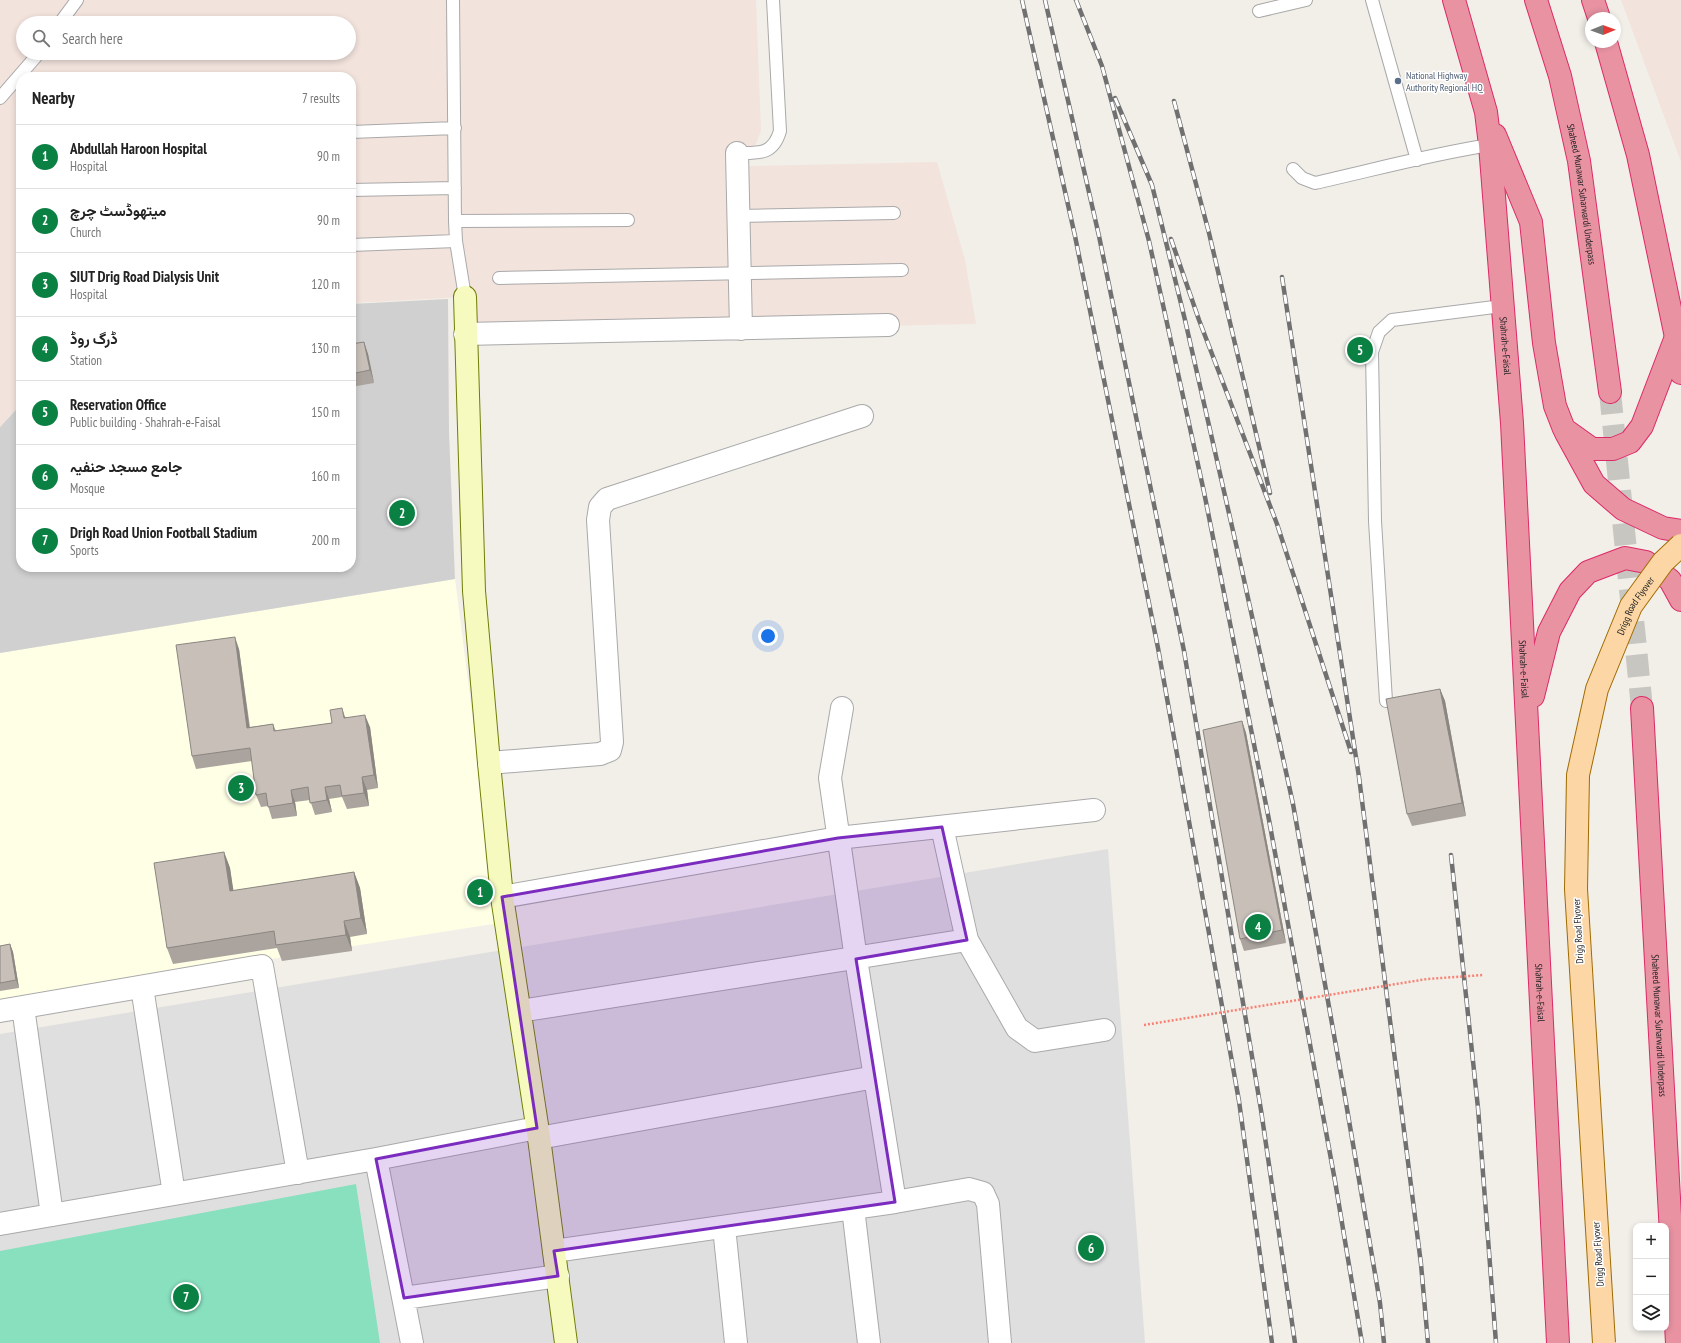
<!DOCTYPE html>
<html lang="en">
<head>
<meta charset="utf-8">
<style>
  :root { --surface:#fff; --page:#f6f6f6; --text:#222; --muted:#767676; --line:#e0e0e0; --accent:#0b8043 }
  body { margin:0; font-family:"PT Sans Narrow",Vazirmatn,sans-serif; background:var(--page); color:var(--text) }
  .controls { position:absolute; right:12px; bottom:12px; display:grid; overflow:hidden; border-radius:8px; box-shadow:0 2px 6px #0003 }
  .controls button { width:36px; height:36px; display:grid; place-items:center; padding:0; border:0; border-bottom:1px solid var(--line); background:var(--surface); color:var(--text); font:20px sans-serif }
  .compass { position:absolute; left:1585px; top:12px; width:36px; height:36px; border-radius:50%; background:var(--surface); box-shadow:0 2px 6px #0003; rotate:89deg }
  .you { position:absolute; left:768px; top:636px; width:14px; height:14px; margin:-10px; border:3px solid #fff; border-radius:50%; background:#1a73e8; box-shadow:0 0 0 6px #1a73e833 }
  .badge { display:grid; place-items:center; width:26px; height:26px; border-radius:50%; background:var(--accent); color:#fff; font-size:13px; font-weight:700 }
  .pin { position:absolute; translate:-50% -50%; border:2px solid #fff; box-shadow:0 1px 4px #0006 }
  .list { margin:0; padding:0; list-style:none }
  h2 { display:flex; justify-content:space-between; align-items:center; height:52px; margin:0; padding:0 16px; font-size:17px }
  h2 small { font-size:13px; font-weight:400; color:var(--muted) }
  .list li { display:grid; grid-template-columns:26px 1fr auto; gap:12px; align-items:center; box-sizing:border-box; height:64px; padding:0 16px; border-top:1px solid var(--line) }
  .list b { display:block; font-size:15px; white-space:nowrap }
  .list p { margin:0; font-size:13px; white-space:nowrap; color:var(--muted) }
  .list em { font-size:13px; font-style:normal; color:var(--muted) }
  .icon { flex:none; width:22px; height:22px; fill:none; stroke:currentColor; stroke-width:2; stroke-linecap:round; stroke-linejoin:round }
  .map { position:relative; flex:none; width:1681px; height:1343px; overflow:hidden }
  .search { position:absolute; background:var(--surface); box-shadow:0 2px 6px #0003; left:16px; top:16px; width:340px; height:44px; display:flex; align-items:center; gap:10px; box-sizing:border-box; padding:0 14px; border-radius:22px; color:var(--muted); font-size:15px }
  .panel { position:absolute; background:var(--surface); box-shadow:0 2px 6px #0003; left:16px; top:72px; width:340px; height:500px; border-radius:16px }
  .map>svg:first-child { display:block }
  .residential { fill:#e0dfdf }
  .education { fill:#ffffe5 }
  .religious { fill:#d0d0d0 }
  .military { fill:#f3e3dd; fill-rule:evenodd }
  .pitch { fill:#88e0be }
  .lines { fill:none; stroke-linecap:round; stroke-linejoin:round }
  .highway-tunnel { stroke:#c8c6c1; stroke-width:22; stroke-dasharray:22 11; stroke-linecap:butt }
  .lane-casing { stroke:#a9a9a9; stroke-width:14 }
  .street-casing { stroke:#a9a9a9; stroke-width:24 }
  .secondary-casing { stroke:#707d05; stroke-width:24 }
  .highway-casing { stroke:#dc2a67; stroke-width:24 }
  .lane { stroke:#fff; stroke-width:12 }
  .street { stroke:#fff; stroke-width:22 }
  .secondary { stroke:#f7fabf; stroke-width:22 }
  .highway { stroke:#e892a2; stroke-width:22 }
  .rail-casing { stroke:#707070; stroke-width:4.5 }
  .rail { stroke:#fff; stroke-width:3; stroke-dasharray:9; stroke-linecap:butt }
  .primary-bridge-casing { stroke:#a06b00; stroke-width:24; stroke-linecap:butt }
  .path-bridge { stroke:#fa8072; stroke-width:2.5; stroke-dasharray:2 2; stroke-linecap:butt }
  .primary-bridge { stroke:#fcd6a4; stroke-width:22 }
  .wall { fill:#aba49e }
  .shaded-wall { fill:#8b8681 }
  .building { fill:#c7bfb8; stroke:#8b8681 }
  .marked { fill:#7b2cbf; fill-opacity:0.2; stroke:#7b2cbf; stroke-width:3; stroke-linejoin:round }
  .service-dot { fill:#5c6f8a; stroke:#fff; stroke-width:1.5 }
  .labels { text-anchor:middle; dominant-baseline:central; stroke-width:3; stroke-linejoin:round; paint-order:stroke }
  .service-label { font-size:10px; fill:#4e5e75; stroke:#fff; text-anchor:start }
  .street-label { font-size:10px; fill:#222; stroke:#fff }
</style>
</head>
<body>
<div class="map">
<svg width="1681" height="1343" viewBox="0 0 1681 1343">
  <rect width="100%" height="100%" fill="#f2efe9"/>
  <path class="residential" d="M1108,849L1145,1343H0V1034Z"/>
  <path class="education" d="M455,579L499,923L0,1002V653Z"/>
  <path class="religious" d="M448,299L449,432L455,579L0,653V427L21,404V567H351V304Z"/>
  <path class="military" d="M0,0H756L761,131L747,166L937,162L965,260L976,324L465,334V297L351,303V77H21V404L0,427ZM23,23H349V53H23Z
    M1621,0H1681V162Z"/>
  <path class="pitch" d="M356,1184L380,1343H0V1251Z"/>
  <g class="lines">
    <path class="highway-tunnel" d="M1610,392L1642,708"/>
    <g class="lane-casing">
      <path id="lane" d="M453,0L455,221L456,241L465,297
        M1372,0L1417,160
        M1259,11L1306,0
        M60,23L77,0
        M0,98L39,53
        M351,132L455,128
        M737,153C759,153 773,155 780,131L773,0
        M1293,169L1302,178L1315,183C1373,170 1431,154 1490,145
        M351,190L455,188
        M739,216L894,213
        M455,221L628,220
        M351,245L456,241
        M499,278L902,270
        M1386,701L1375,521L1372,352L1379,332L1392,320L1502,306"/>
    </g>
    <g class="street-casing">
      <path id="street" d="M737,153L741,329
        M465,334L888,325
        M842,708L830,778L856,959L895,1202
        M489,763L600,754L610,750L612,742L598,520L600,507L607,499L862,416
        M942,827L967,940
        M502,897L838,838L1094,810
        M142,987L174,1194
        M23,1007L52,1215
        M0,1011L262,966L298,1173
        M520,1011L967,940L1017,1028L1035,1041L1104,1030
        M539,1138L875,1077
        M376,1159L412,1343
        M853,1208L869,1343
        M0,1224L376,1159L537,1128
        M724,1227L736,1343
        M554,1251L895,1202L969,1189L983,1193L988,1204L1000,1343
        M404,1298L558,1276"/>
    </g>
    <g class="secondary-casing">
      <path id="secondary" d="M465,297L474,591L489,763L502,897L539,1138L566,1343"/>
    </g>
    <g class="highway-casing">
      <g id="highway">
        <path id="s1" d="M1454,0L1486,112L1490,145L1512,423L1558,1343"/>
        <path id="s2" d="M1536,0L1560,76L1579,161L1610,392"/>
        <path d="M1593,0L1599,18"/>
        <path d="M1606,42L1638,155L1676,337L1681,373"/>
        <path d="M1495,135L1531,222L1544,343L1555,406L1564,429L1592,449H1613L1630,442L1642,426L1676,337"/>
        <path d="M1566,433L1594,484L1623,509L1663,528L1681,531"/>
        <path d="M1533,696L1549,632L1570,591L1588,572L1625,558L1646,562L1670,580L1681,600"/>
        <path id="s3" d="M1642,708L1677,1343"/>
      </g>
    </g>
    <use href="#lane" class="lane"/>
    <use href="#street" class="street"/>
    <use href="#secondary" class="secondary"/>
    <use href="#highway" class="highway"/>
    <g class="rail-casing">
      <path id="rail" d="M1022,0L1075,236L1158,648L1239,1101L1272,1343
        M1045,0L1099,236L1184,651L1261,1110L1295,1343
        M1076,0L1102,66L1149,241L1204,492L1269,820L1335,1181L1362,1343
        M1115,98L1152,185L1185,320L1241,566L1293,804L1345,1097L1380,1303L1384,1343
        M1174,101L1209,233L1270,493
        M1171,239L1199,320L1277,524L1351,752
        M1282,277L1359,777L1421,1264L1428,1343
        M1451,855L1478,1108L1496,1343"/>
    </g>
    <use href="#rail" class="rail"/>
    <g class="primary-bridge-casing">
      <g id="primary-bridge">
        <path id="s4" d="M1604,1343L1576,889L1578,775L1597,689L1631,606L1663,562L1681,545"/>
      </g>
    </g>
    <path class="path-bridge" d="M1144,1025L1427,979L1483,975"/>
    <use href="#primary-bridge" class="primary-bridge"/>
  </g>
  <path class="wall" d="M364,342L368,354L374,383L351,387V344Z
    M239,649L250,727L273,724L276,731L332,723L346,717L370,727L378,788L367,790L369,806L347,809L342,797L329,799L332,812L315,815L310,800L295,802L297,816L272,819L268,806L261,807L256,795L252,761L196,769L192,756Z
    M1440,689L1445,701L1466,816L1412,826L1407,814Z
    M1242,721L1246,733L1286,943L1244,951L1240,939Z
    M224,852L230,868L233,891L354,872L360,888L367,934L350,937L352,951L282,961L277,948L173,964L167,948Z
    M10,944L13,952L19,988L0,991V946Z"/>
  <path class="shaded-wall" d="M364,342L368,354L374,383L370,370Z
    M235,637L239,649L251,740L247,728Z
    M1440,689L1445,701L1466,816L1462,803Z
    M342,708L346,720L344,718Z
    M365,715L370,727L378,788L374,775Z
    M1242,721L1246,733L1286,943L1282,930Z
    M362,777L367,790L369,806L364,793Z
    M325,787L329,799L332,812L327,800Z
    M291,790L295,802L297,816L293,803Z
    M224,852L230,868L236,907L230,891Z
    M354,872L360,888L367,934L361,918Z
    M344,921L350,937L352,951L346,935Z
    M10,944L13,952L19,988L16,980Z"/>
  <path class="building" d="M364,342L370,370L351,374V344Z
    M235,637L247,728L273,724L274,731L332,723L330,710L342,708L344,718L365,715L374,775L362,777L364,793L342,796L340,785L325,787L327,800L310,803L308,787L291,790L293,803L268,807L266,793L256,795L250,748L192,756L176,645Z
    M1440,689L1462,803L1407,814L1386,699Z
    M1242,721L1282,930L1240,939L1203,730Z
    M224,852L230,891L354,872L361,918L344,921L346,935L276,945L274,931L167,948L154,863Z
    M10,944L16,980L0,983V946Z"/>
  <path class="marked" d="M942,827L967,940L856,959L895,1202L554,1251L558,1276L404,1298L376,1159L537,1128L502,897L838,838Z"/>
  <circle class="service-dot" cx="1398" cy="81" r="4"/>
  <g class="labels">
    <g class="service-label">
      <text x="1406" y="75">National Highway<tspan x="1406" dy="12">Authority Regional HQ</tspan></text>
    </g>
    <g class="street-label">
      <text stroke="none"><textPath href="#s2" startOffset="200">Shaheed Munawar Suharwardi Underpass</textPath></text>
      <text stroke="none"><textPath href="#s1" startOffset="351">Shahrah-e-Faisal</textPath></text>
      <text stroke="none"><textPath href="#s4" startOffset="749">Drigg Road Flyover</textPath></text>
      <text stroke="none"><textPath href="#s1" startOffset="675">Shahrah-e-Faisal</textPath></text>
      <text transform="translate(1578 931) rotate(-93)">Drigg Road Flyover</text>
      <text stroke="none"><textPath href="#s1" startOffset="999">Shahrah-e-Faisal</textPath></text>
      <text stroke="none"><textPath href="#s3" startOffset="318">Shaheed Munawar Suharwardi Underpass</textPath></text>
      <text transform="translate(1598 1254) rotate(-94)">Drigg Road Flyover</text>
    </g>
  </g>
</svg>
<div class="controls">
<button>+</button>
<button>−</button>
<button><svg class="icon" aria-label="layers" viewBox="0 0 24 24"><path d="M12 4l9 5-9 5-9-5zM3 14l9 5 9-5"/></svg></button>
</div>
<svg class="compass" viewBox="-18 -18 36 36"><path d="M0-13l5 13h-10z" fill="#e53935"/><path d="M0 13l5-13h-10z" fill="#767676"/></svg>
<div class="you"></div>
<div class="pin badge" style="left:480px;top:892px">1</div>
<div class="pin badge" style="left:402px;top:513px">2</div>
<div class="pin badge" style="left:241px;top:788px">3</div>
<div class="pin badge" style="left:1258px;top:927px">4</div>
<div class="pin badge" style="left:1360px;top:350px">5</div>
<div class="pin badge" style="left:1091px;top:1248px">6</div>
<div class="pin badge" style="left:186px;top:1297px">7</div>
<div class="search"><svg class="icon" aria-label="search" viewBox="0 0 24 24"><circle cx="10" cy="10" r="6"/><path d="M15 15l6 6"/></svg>Search here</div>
<section class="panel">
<h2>Nearby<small>7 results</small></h2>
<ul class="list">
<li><span class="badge">1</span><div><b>Abdullah Haroon Hospital</b><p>Hospital</p></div><em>90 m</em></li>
<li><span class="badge">2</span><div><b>میتھوڈسٹ چرچ</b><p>Church</p></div><em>90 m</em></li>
<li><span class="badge">3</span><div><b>SIUT Drig Road Dialysis Unit</b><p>Hospital</p></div><em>120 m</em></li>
<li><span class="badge">4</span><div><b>ڈرگ روڈ</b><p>Station</p></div><em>130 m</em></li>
<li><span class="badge">5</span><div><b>Reservation Office</b><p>Public building · Shahrah-e-Faisal</p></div><em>150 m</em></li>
<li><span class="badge">6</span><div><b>جامع مسجد حنفیہ</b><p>Mosque</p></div><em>160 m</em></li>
<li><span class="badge">7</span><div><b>Drigh Road Union Football Stadium</b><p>Sports</p></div><em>200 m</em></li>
</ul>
</section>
</div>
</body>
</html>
